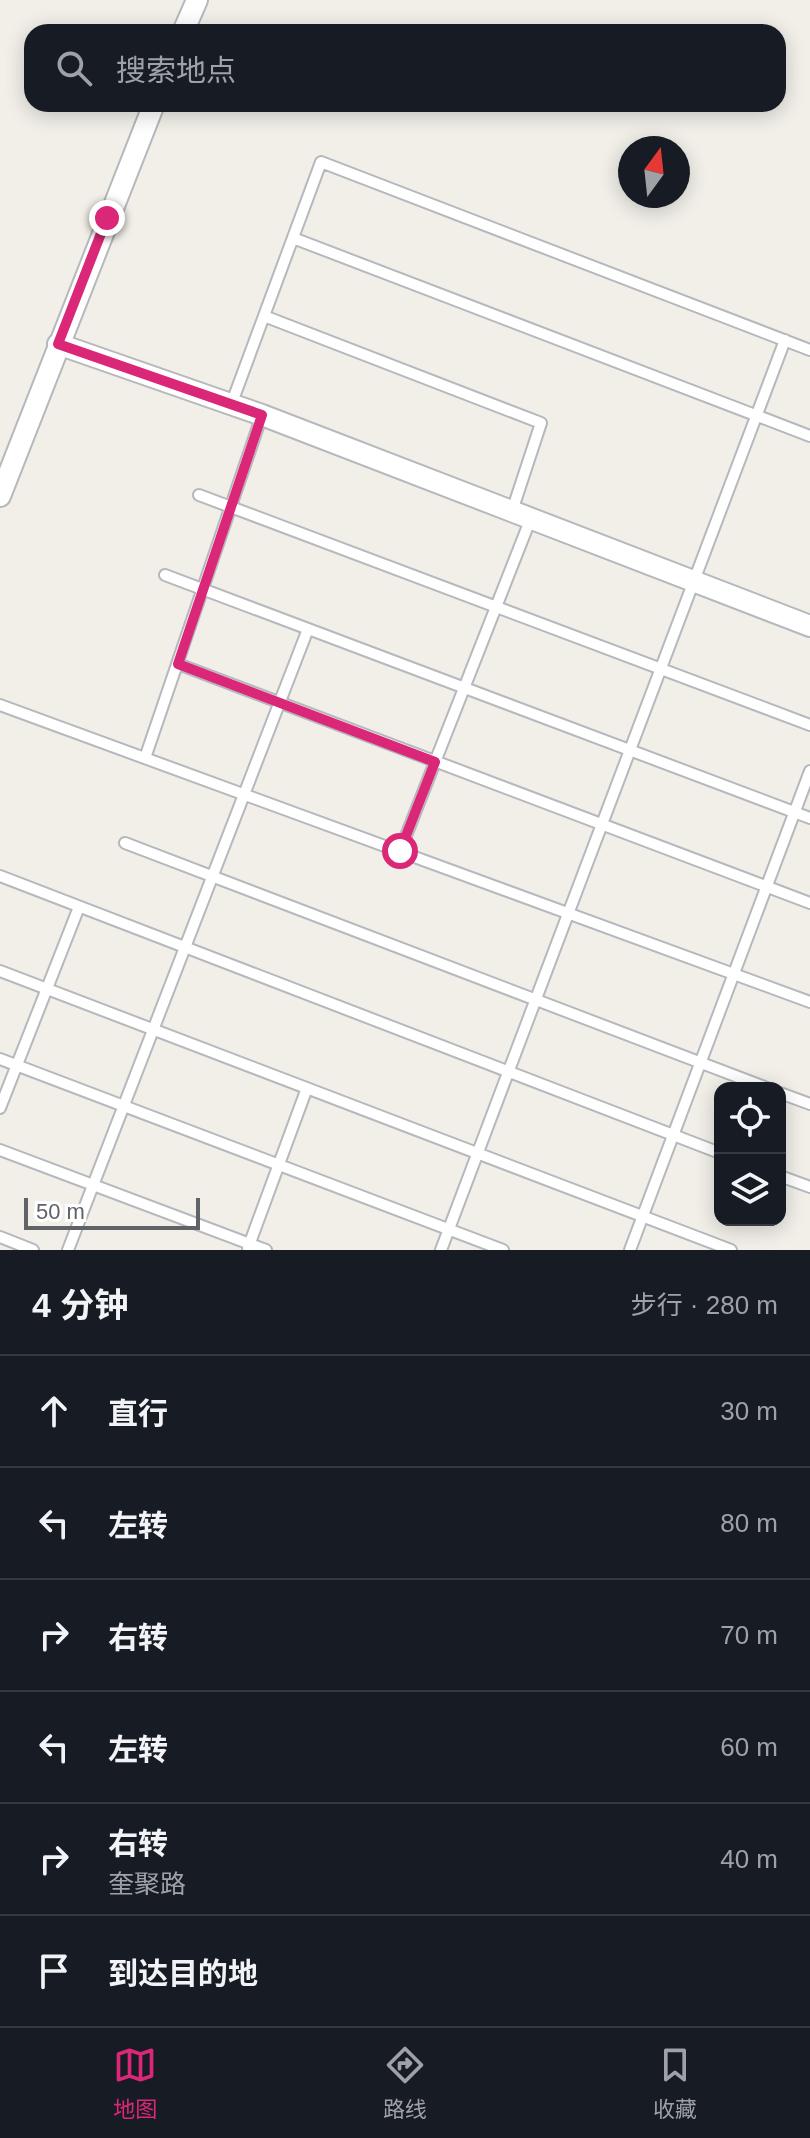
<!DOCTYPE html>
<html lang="zh">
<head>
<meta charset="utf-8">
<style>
  :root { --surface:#171b24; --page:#20242c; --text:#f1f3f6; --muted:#9ea1a6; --line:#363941; --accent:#db2777 }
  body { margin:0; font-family:Helvetica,"Noto Sans SC",sans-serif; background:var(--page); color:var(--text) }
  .controls { position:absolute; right:24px; bottom:24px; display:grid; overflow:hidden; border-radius:16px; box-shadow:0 4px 20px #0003 }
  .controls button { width:72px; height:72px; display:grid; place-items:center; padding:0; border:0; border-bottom:2px solid var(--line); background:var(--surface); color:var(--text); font:40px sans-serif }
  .compass { position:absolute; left:618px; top:136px; width:72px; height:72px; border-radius:50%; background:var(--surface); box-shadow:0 4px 20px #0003; rotate:15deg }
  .scale { position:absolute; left:24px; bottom:20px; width:176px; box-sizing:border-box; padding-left:8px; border:4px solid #5f6368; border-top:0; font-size:22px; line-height:28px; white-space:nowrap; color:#5f6368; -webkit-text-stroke:6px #fff; paint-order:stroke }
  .stop { position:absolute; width:24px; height:24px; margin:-18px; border:6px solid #db2777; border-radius:50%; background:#fff }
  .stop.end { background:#db2777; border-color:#fff; box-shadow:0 2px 8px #0008 }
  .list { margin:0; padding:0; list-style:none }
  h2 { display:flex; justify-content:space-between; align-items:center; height:104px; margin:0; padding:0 32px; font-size:34px }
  h2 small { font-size:26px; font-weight:400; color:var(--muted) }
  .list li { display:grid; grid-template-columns:52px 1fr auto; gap:24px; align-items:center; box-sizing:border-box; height:112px; padding:0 32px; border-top:2px solid var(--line) }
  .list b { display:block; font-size:30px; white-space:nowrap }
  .list p { margin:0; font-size:26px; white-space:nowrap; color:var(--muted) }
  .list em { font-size:26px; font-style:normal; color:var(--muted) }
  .icon { flex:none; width:44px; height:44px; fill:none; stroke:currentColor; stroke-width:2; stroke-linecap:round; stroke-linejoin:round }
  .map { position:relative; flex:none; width:810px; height:1250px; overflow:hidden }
  .search { position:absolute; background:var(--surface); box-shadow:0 4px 20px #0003; left:24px; right:24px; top:24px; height:88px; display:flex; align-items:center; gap:20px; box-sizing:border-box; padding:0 28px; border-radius:24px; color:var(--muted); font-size:30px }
  .sheet { height:776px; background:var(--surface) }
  nav { display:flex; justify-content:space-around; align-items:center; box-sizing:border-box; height:112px; border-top:2px solid var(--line); background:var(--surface); font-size:22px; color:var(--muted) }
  nav a { display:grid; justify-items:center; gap:4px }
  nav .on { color:var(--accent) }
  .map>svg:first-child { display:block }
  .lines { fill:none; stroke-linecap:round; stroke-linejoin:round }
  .service-casing { stroke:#b5b8bc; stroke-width:14 }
  .minor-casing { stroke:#b5b8bc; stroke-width:24 }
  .service { stroke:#fff; stroke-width:10 }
  .minor { stroke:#fff; stroke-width:20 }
  .route { stroke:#db2777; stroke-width:10 }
</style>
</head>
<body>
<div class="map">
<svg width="810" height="1250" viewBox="0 0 810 1250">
  <rect width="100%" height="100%" fill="#f1efe8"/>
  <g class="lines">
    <g class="service-casing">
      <path id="service" d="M293,238L810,436
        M264,316L541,423L512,511
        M231,405L321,162L810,350
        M199,495L810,725
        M165,575L810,818
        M178,664L810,903
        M0,705L810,1002
        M145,758L262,415
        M125,843L767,1088
        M400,851L531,518
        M0,876L720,1153
        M0,971L731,1250
        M0,1059L503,1250
        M780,1093L810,1104
        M0,1108L79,907
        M0,1150L266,1250
        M780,1176L810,1187
        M0,1237L33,1250
        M248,1248L307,1088
        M68,1250L308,629
        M441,1250L785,340
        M630,1250L810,771"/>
    </g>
    <g class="minor-casing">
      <path id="minor" d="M183,32L197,0
        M58,344L262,415L810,626
        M0,496L154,104"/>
    </g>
    <use href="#service" class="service"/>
    <use href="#minor" class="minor"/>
  </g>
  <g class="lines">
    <path class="route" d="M107,218L58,344L262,415L178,664L435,762L400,851"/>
  </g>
</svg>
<div class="controls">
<button><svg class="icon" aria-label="locate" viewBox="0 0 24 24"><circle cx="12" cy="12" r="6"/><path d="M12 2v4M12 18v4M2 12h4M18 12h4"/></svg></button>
<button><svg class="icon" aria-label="layers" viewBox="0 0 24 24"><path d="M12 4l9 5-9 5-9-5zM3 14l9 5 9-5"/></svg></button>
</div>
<svg class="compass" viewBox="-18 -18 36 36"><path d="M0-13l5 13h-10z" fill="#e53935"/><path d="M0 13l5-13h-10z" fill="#9ea1a6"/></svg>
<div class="scale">50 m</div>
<div class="stop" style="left:400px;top:851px"></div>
<div class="stop end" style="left:107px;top:218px"></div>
<div class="search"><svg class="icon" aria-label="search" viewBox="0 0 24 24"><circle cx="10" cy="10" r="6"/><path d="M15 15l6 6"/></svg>搜索地点</div>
</div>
<section class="sheet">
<h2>4 分钟<small>步行 · 280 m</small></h2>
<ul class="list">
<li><svg class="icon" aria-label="ahead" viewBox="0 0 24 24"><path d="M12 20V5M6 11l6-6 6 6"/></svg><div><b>直行</b></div><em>30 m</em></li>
<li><svg class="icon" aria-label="left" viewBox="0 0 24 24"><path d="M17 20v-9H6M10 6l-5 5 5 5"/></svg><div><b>左转</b></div><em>80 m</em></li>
<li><svg class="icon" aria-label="right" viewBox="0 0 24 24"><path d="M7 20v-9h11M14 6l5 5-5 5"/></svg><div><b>右转</b></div><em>70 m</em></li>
<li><svg class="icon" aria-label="left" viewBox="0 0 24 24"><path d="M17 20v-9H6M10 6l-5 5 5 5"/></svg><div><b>左转</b></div><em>60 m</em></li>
<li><svg class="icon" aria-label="right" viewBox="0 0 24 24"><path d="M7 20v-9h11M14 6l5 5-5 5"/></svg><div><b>右转</b><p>奎聚路</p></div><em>40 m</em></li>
<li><svg class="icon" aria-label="arrive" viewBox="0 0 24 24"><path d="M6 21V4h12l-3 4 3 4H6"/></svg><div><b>到达目的地</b></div></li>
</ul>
</section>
<nav>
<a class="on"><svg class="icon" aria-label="map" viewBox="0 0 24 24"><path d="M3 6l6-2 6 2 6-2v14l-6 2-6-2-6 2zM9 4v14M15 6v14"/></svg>地图</a>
<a><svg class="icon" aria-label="directions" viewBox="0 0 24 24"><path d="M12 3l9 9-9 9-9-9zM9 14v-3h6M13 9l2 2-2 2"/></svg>路线</a>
<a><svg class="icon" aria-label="saved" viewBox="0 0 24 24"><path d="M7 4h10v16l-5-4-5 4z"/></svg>收藏</a>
</nav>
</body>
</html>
